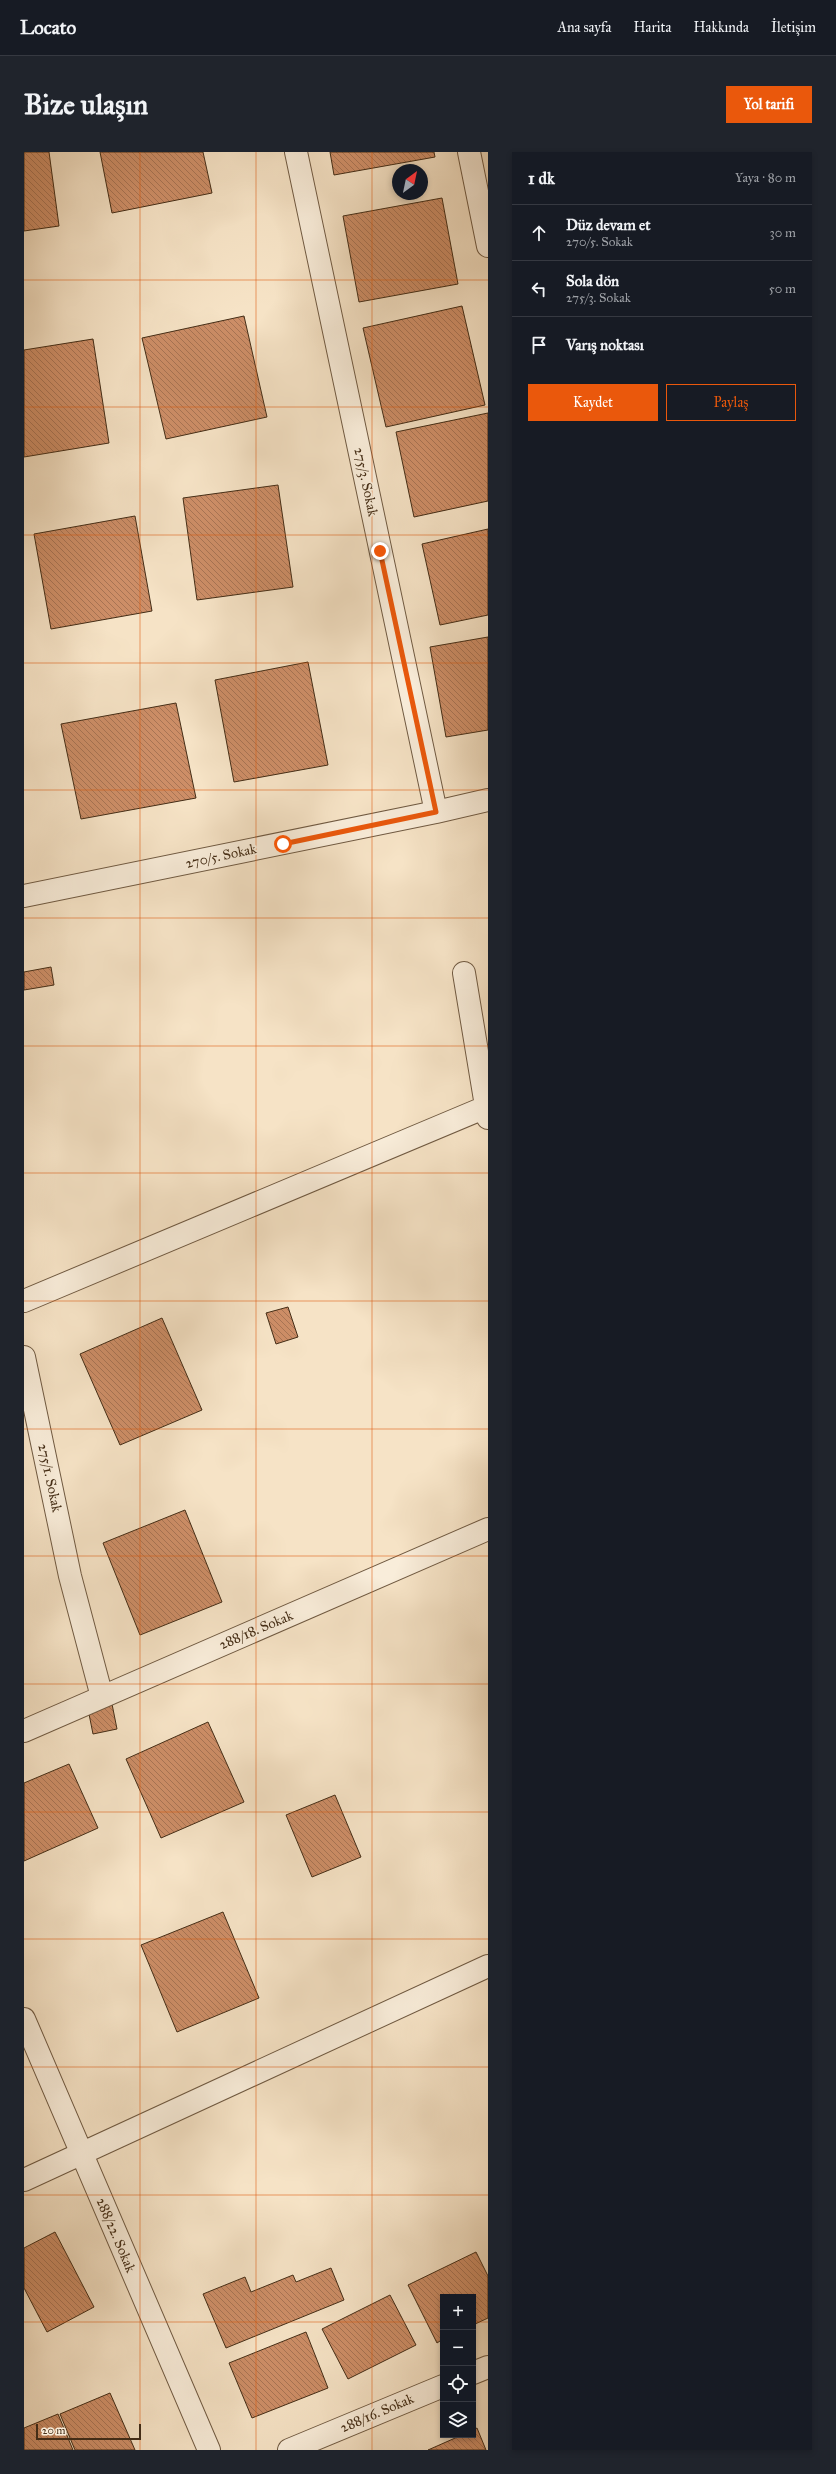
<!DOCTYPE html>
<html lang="tr">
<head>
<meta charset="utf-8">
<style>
  :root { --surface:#171b24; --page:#20242c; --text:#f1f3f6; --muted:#9ea1a6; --line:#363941; --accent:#ea580c }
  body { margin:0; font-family:"IM FELL Great Primer",serif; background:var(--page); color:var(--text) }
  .controls { position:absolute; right:12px; bottom:12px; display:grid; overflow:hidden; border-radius:0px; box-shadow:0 2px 6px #0003 }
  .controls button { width:36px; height:36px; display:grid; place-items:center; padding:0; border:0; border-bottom:1px solid var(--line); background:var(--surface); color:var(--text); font:20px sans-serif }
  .compass { position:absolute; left:368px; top:12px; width:36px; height:36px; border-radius:50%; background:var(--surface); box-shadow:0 2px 6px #0003; rotate:33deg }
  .scale { position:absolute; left:12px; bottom:10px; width:105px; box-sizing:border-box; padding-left:4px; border:2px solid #442d16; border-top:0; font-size:11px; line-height:14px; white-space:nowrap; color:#442d16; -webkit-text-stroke:3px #f9edda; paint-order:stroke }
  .stop { position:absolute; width:12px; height:12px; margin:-9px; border:3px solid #ea580c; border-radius:50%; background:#fff }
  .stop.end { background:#ea580c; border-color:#fff; box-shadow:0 1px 4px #0008 }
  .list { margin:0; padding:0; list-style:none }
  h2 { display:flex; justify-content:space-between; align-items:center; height:52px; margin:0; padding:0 16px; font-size:17px }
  h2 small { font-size:13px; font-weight:400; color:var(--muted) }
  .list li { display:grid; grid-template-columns:26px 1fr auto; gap:12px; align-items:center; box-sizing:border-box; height:56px; padding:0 16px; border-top:1px solid var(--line) }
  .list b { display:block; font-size:15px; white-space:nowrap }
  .list p { margin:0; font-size:13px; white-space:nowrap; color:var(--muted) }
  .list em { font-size:13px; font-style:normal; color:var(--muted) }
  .actions { display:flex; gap:8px; padding:12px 16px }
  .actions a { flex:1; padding:9px 0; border:1px solid var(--accent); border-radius:0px; text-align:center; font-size:14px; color:var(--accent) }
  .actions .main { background:var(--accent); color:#fff }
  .icon { flex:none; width:22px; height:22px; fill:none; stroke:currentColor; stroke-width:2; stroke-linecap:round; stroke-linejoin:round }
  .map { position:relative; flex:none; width:464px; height:2298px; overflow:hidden; border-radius:0px }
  header { display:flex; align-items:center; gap:24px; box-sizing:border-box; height:56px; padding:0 20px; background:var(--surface); border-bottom:1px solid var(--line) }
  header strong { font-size:19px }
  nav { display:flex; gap:22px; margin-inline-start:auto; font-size:14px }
  .intro { display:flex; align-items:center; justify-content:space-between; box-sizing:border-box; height:96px; padding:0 24px }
  h1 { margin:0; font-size:28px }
  .button { padding:10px 18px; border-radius:0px; background:var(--accent); color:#fff; font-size:14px; font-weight:700 }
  main { display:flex; gap:24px; padding:0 24px }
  aside { flex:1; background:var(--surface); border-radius:0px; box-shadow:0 2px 6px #0003 }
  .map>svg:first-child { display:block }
  .building { fill:url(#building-back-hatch); stroke:#442d16 }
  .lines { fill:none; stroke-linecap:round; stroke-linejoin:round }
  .minor-casing { stroke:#705a42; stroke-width:24 }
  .minor { stroke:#f9edda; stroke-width:22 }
  .route { stroke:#ea580c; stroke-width:5 }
  .grid { fill:none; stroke:#e0570c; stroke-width:1; stroke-opacity:0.55 }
  .labels { text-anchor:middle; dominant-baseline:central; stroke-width:3.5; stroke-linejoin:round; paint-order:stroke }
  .street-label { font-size:14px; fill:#442d16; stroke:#f9edda }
</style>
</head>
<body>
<header>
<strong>Locato</strong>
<nav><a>Ana sayfa</a><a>Harita</a><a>Hakkında</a><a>İletişim</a></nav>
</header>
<div class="intro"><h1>Bize ulaşın</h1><a class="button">Yol tarifi</a></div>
<main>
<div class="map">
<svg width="464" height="2298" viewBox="0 0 464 2298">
  <defs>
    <pattern id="building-back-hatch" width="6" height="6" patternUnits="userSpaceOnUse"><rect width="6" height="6" fill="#cd8e67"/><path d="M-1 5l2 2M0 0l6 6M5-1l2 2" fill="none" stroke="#a87454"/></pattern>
  </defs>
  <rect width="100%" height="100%" fill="#f6e3c6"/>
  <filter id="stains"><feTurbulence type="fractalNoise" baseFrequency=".005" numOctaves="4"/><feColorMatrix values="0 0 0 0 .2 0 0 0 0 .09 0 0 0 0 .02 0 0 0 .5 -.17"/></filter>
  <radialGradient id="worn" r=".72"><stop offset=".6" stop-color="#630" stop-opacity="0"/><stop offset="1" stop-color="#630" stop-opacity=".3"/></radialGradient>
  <path class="building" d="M0,0H25L35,74L0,79Z
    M76,0H179L188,41L88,61Z
    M306,0H410L411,5L310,23Z
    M418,46L434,132L335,150L319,64Z
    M438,154L461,253L362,275L339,176Z
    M220,164L243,265L142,287L118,186Z
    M69,187L85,291L0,305V198Z
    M464,261V349L390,365L372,280Z
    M254,333L269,435L173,448L159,346Z
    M111,364L128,459L27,477L10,382Z
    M464,377V463L416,473L398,392Z
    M464,485V578L422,585L406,495Z
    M284,510L304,613L210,630L191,528Z
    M152,551L172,646L57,667L37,572Z
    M27,815L30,833L0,838V820Z
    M264,1155L274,1185L252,1192L242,1161Z
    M138,1166L178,1258L96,1293L56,1202Z
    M161,1358L198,1450L116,1483L79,1391Z
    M88,1552L93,1577L69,1582L64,1557Z
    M184,1570L220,1650L137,1686L102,1607Z
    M45,1612L74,1676L0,1709V1631Z
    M311,1643L337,1705L288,1725L262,1663Z
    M199,1760L235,1846L153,1880L117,1793Z
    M31,2080L70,2155L23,2180L0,2136V2096Z
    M452,2100L464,2124V2166L449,2173V2145H419V2187L413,2191L384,2133Z
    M307,2116L320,2148L202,2196L179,2142L221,2125L227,2140L269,2123L272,2130Z
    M366,2143L392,2193L324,2227L298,2177Z
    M282,2180L304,2236L228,2266L205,2211Z
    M86,2241L111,2298H51L36,2262Z
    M34,2262L49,2298H0V2276Z
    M453,2276L462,2298H404L438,2283H449V2278Z"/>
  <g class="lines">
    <g class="minor-casing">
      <path id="minor" d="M272,0L412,660
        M445,0L464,94
        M0,744L412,660L464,648
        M440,821L464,966
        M0,1149L462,955
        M0,1205L46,1424L78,1545
        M0,1579L464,1377
        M0,1867L185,2298
        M0,2028L464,1814
        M449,2221L464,2215
        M265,2298L419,2234"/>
    </g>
    <use href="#minor" class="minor"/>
  </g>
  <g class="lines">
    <path class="route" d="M259,692L412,660L356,399"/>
  </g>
  <path class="grid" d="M116,0V2298M232,0V2298M348,0V2298M0,128H464M0,255H464M0,383H464M0,511H464M0,638H464M0,766H464M0,894H464M0,1021H464M0,1149H464M0,1277H464M0,1404H464M0,1532H464M0,1660H464M0,1787H464M0,1915H464M0,2043H464M0,2170H419M449,2170H464"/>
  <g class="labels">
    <g class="street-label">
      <text transform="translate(342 330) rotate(78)">275/3. Sokak</text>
      <text transform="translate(197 704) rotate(-12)">270/5. Sokak</text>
      <text transform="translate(26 1326) rotate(78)">275/1. Sokak</text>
      <text transform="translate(232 1478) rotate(-23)">288/18. Sokak</text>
      <text transform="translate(92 2083) rotate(67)">288/22. Sokak</text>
      <text transform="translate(353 2261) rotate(-23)">288/16. Sokak</text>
    </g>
  </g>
  <rect width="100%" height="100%" filter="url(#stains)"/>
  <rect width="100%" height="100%" fill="url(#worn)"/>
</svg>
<div class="controls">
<button>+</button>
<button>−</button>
<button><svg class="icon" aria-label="locate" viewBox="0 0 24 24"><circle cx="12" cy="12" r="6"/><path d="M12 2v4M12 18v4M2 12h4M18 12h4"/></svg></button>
<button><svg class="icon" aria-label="layers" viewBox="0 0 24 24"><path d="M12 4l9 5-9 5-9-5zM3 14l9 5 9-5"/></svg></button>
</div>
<svg class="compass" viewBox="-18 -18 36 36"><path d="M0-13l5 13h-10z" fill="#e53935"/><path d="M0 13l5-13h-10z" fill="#9ea1a6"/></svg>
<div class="scale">20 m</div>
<div class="stop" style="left:259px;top:692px"></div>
<div class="stop end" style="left:356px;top:399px"></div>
</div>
<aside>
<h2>1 dk<small>Yaya · 80 m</small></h2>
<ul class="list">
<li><svg class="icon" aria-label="ahead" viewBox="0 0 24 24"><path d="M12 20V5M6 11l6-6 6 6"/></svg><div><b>Düz devam et</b><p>270/5. Sokak</p></div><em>30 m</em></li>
<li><svg class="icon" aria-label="left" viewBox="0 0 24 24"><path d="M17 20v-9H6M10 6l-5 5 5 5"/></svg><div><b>Sola dön</b><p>275/3. Sokak</p></div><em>50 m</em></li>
<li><svg class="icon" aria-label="arrive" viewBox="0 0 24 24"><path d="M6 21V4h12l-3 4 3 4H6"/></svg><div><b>Varış noktası</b></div></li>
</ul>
<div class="actions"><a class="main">Kaydet</a><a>Paylaş</a></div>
</aside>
</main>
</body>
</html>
